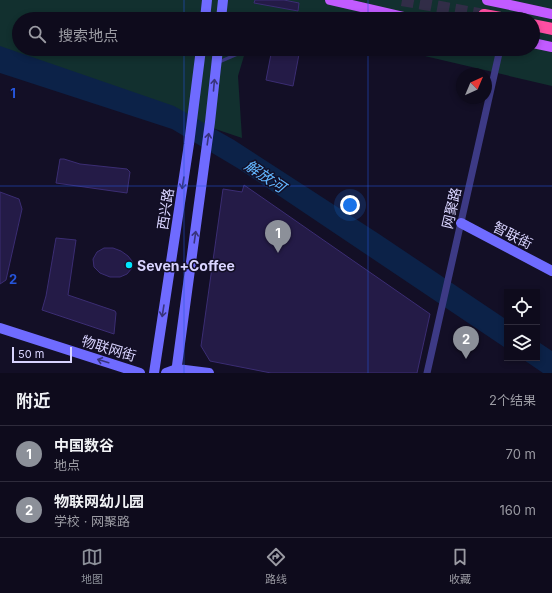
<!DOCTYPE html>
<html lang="zh">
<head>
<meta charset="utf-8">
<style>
  :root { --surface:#0e0b1c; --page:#171425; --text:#f1f3f6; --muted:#9b9ba3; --line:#2e2b3b; --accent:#8c9099 }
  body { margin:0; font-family:Inter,"Noto Sans SC",sans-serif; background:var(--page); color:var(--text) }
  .controls { position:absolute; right:12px; bottom:12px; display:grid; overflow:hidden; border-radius:0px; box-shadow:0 2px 6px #0003 }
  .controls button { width:36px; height:36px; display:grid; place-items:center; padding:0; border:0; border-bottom:1px solid var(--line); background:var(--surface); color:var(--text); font:20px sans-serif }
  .compass { position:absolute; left:456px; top:68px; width:36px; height:36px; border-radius:50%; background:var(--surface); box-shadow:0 2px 6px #0003; rotate:44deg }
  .scale { position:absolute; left:12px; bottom:10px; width:60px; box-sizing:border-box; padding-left:4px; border:2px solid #d9d4ff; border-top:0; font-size:11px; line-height:14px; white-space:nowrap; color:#d9d4ff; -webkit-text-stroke:3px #130f26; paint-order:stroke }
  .you { position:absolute; left:350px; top:205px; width:14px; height:14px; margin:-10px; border:3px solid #fff; border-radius:50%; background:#1a73e8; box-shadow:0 0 0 6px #1a73e833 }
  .badge { display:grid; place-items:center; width:26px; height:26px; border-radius:50%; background:var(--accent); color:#fff; font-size:13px; font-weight:700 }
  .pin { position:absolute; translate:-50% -33px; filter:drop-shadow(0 1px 2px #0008) }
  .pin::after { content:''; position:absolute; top:21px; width:14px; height:12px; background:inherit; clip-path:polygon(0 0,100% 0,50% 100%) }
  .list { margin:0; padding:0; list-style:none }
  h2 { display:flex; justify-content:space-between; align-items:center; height:52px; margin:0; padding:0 16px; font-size:17px }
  h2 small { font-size:13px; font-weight:400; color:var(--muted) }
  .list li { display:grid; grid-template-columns:26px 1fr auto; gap:12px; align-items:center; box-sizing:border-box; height:56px; padding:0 16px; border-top:1px solid var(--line) }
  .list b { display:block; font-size:15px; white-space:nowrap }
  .list p { margin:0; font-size:13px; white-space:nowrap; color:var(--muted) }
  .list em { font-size:13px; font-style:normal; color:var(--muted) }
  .icon { flex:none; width:22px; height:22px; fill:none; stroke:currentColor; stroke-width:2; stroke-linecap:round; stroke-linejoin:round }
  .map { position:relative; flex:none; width:552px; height:373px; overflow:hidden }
  .search { position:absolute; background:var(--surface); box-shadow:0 2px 6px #0003; left:12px; right:12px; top:12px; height:44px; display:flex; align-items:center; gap:10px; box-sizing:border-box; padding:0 14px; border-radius:22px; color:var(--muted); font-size:15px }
  .sheet { height:164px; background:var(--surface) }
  nav { display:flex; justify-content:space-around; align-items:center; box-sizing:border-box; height:56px; border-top:1px solid var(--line); background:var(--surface); font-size:11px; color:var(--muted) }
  nav a { display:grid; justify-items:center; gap:2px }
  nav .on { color:var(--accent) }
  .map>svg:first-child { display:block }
  .green { fill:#12302f }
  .water { fill:#0c2248 }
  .building { fill:#241b47; stroke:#3b2d73 }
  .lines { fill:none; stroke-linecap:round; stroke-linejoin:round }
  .highway-tunnel { stroke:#312d47; stroke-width:12; stroke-dasharray:12 6; stroke-linecap:butt }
  .lane { stroke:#3d3a85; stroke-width:3.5 }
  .street { stroke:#3d3a85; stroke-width:7 }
  .secondary { stroke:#6f6bff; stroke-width:10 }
  .primary { stroke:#c25bff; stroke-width:10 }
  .highway { stroke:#ff4fa3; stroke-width:12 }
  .oneway { stroke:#38347d }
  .grid { fill:none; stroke:#2655da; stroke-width:1; stroke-opacity:0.55 }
  .poi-dot { fill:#00e5ff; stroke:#130f26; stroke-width:1.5 }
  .labels { text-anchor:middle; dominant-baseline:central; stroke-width:3; stroke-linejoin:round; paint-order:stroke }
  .street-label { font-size:14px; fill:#d9d4ff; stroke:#130f26 }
  .poi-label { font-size:14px; font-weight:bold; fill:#d9d4ff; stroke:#130f26; text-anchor:start }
  .water-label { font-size:15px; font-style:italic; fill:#62b6ff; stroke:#130f26 }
  .grid-label { font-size:13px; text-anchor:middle; font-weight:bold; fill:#2655da; stroke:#130f26; stroke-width:3; stroke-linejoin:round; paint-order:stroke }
</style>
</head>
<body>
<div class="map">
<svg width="552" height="373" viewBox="0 0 552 373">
  <rect width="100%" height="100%" fill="#130f26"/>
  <path class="green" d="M0,0H552V86L395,49H533V19H19V49H246L238,76L242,138L0,56Z"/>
  <path class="water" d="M0,46L174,106L234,140L379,234L507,320V349L239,169L172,129L0,73Z
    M537,341L552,351V373H543L521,358H537Z"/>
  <path class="building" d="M255,0H284L299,3L298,11L254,3Z
    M272,49H300L293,86L266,80Z
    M60,159H64L80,164L127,169L130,172L127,193L56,183Z
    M244,185L430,314L417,373H271L210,361L201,346L223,189L242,192Z
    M0,192L19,199L22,209L6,280L0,284Z
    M56,238L76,240L68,295L115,311L116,313L114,334L42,310L46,296Z
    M104,248H113L121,251L128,256L132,261V268L127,274L120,277H110L100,273L94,267L93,259L97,252Z"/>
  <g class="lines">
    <path class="highway-tunnel" d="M402,0L484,15"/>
    <path class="lane" d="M219,62L249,49"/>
    <path class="street" d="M427,373L500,49"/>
    <path class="secondary" d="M205,19L207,0
      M221,19L223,0
      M461,223L552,271
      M0,328L140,373
      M154,373L189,144L201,49
      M166,373L177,369L209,373
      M176,373L210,122L218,49"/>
    <path class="primary" d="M330,0L413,19
      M487,0L552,14
      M533,43L552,47"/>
    <path class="highway" d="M484,15L506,19
      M533,25L552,29"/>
  </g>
  <defs><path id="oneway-shaft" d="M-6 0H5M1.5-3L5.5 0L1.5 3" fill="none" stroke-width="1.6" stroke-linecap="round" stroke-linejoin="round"/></defs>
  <g class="oneway">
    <use href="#oneway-shaft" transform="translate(214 85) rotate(-85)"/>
    <use href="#oneway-shaft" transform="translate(208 139) rotate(-82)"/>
    <use href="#oneway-shaft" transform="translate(183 183) rotate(99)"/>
    <use href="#oneway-shaft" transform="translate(195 237) rotate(-82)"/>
    <use href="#oneway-shaft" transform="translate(163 311) rotate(99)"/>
    <use href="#oneway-shaft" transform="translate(103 361) rotate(-163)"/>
  </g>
  <path class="grid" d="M184,0V19M368,0V19M184,49V373M368,49V373M0,186H552"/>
  <circle class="poi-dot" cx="129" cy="265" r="4"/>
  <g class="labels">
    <g class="street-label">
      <text transform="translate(451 208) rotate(-77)">网聚路</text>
      <text transform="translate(165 209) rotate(-81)">西兴路</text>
      <text transform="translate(513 235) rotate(27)">智联街</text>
      <text transform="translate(109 348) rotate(17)">物联网街</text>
    </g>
    <g class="poi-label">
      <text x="137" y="265">Seven+Coffee</text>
    </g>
    <g class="water-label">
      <text transform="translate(265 176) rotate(34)">解放河</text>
    </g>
  </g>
  <g class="grid-label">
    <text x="13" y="98">1</text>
    <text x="13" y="284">2</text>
  </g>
</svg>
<div class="controls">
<button><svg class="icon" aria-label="locate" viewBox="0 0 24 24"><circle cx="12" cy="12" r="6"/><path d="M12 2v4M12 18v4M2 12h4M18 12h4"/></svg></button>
<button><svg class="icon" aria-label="layers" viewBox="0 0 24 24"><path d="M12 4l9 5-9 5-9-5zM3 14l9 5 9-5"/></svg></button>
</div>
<svg class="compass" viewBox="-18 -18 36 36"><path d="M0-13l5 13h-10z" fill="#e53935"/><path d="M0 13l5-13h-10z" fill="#9b9ba3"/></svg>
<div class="scale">50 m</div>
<div class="you"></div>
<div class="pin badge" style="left:278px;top:253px">1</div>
<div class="pin badge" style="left:466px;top:359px">2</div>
<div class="search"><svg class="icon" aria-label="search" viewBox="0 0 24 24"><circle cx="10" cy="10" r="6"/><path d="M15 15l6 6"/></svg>搜索地点</div>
</div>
<section class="sheet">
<h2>附近<small>2个结果</small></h2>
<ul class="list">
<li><span class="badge">1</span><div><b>中国数谷</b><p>地点</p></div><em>70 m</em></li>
<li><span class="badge">2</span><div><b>物联网幼儿园</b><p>学校 · 网聚路</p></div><em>160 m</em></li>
</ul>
</section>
<nav>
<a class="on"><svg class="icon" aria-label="map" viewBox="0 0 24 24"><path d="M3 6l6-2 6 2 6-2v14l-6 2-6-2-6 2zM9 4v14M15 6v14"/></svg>地图</a>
<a><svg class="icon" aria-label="directions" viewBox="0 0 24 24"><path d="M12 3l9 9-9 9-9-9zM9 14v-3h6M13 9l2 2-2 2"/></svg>路线</a>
<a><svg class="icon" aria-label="saved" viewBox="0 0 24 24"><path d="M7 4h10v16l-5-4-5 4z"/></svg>收藏</a>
</nav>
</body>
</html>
